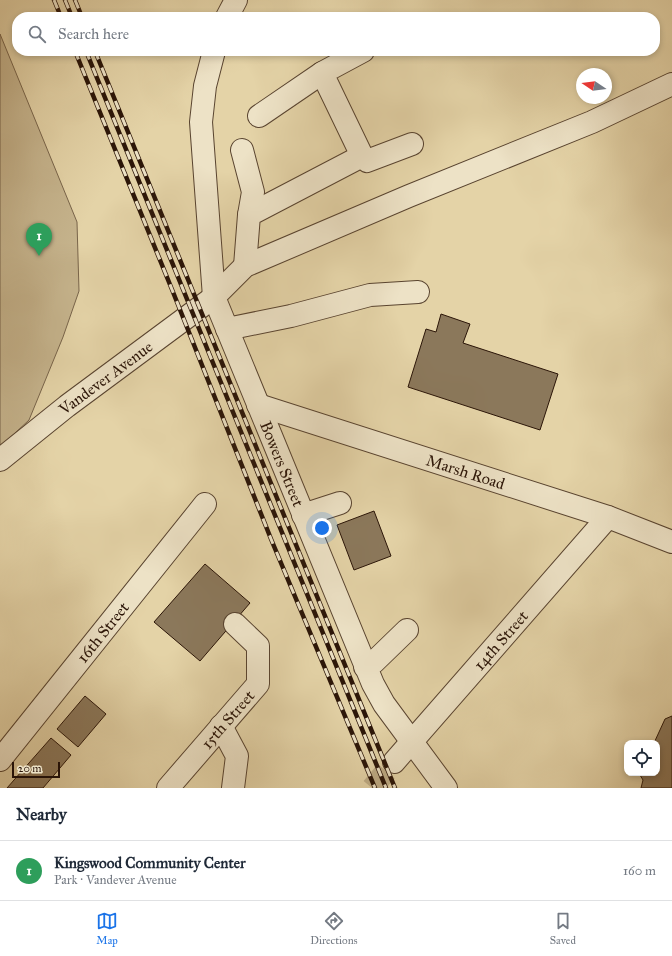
<!DOCTYPE html>
<html lang="en">
<head>
<meta charset="utf-8">
<style>
  :root { --surface:#fff; --page:#f6f6f7; --text:#1f2937; --muted:#747a83; --line:#e0e1e3; --accent:#1a73e8 }
  body { margin:0; font-family:"IM FELL Great Primer",serif; background:var(--page); color:var(--text) }
  .controls { position:absolute; right:12px; bottom:12px; display:grid; overflow:hidden; border-radius:8px; box-shadow:0 2px 6px #0003 }
  .controls button { width:36px; height:36px; display:grid; place-items:center; padding:0; border:0; border-bottom:1px solid var(--line); background:var(--surface); color:var(--text); font:20px sans-serif }
  .compass { position:absolute; left:576px; top:68px; width:36px; height:36px; border-radius:50%; background:var(--surface); box-shadow:0 2px 6px #0003; rotate:283deg }
  .scale { position:absolute; left:12px; bottom:10px; width:48px; box-sizing:border-box; padding-left:4px; border:2px solid #2b1508; border-top:0; font-size:11px; line-height:14px; white-space:nowrap; color:#2b1508; -webkit-text-stroke:3px #ede2c6; paint-order:stroke }
  .you { position:absolute; left:322px; top:528px; width:14px; height:14px; margin:-10px; border:3px solid #fff; border-radius:50%; background:#1a73e8; box-shadow:0 0 0 6px #1a73e833 }
  .badge { display:grid; place-items:center; width:26px; height:26px; border-radius:50%; background:var(--accent); color:#fff; font-size:13px; font-weight:700 }
  .pin { position:absolute; translate:-50% -33px; filter:drop-shadow(0 1px 2px #0008) }
  .pin::after { content:''; position:absolute; top:21px; width:14px; height:12px; background:inherit; clip-path:polygon(0 0,100% 0,50% 100%) }
  .list { margin:0; padding:0; list-style:none }
  h2 { display:flex; justify-content:space-between; align-items:center; height:52px; margin:0; padding:0 16px; font-size:17px }
  h2 small { font-size:13px; font-weight:400; color:var(--muted) }
  .list li { display:grid; grid-template-columns:26px 1fr auto; gap:12px; align-items:center; box-sizing:border-box; height:60px; padding:0 16px; border-top:1px solid var(--line) }
  .list b { display:block; font-size:15px; white-space:nowrap }
  .list p { margin:0; font-size:13px; white-space:nowrap; color:var(--muted) }
  .list em { font-size:13px; font-style:normal; color:var(--muted) }
  .icon { flex:none; width:22px; height:22px; fill:none; stroke:currentColor; stroke-width:2; stroke-linecap:round; stroke-linejoin:round }
  .map { position:relative; flex:none; width:672px; height:788px; overflow:hidden }
  .search { position:absolute; background:var(--surface); box-shadow:0 2px 6px #0003; left:12px; right:12px; top:12px; height:44px; display:flex; align-items:center; gap:10px; box-sizing:border-box; padding:0 14px; border-radius:16px; color:var(--muted); font-size:15px }
  .sheet { height:112px; background:var(--surface) }
  nav { display:flex; justify-content:space-around; align-items:center; box-sizing:border-box; height:56px; border-top:1px solid var(--line); background:var(--surface); font-size:11px; color:var(--muted) }
  nav a { display:grid; justify-items:center; gap:2px }
  nav .on { color:var(--accent) }
  .map>svg:first-child { display:block }
  .green { fill:#c5b38c; stroke:#78644a }
  .building { fill:#8b785b; stroke:#2b1508 }
  .lines { fill:none; stroke-linecap:round; stroke-linejoin:round }
  .minor-tunnel { stroke:#bfad87; stroke-width:22; stroke-dasharray:22 11; stroke-linecap:butt }
  .minor-casing { stroke:#594430; stroke-width:24 }
  .minor { stroke:#ede2c6; stroke-width:22 }
  .rail-casing { stroke:#2b1508; stroke-width:4.5 }
  .rail { stroke:#ede2c6; stroke-width:3; stroke-dasharray:9; stroke-linecap:butt }
  .labels { text-anchor:middle; dominant-baseline:central; stroke-width:4; stroke-linejoin:round; paint-order:stroke }
  .street-label { font-size:16px; fill:#2b1508; stroke:#ede2c6 }
</style>
</head>
<body>
<div class="map">
<svg width="672" height="788" viewBox="0 0 672 788">
  <rect width="100%" height="100%" fill="#e4d3a7"/>
  <filter id="stains"><feTurbulence type="fractalNoise" baseFrequency=".005" numOctaves="4"/><feColorMatrix values="0 0 0 0 .2 0 0 0 0 .09 0 0 0 0 .02 0 0 0 .5 -.17"/></filter>
  <radialGradient id="worn" r=".72"><stop offset=".6" stop-color="#630" stop-opacity="0"/><stop offset="1" stop-color="#630" stop-opacity=".3"/></radialGradient>
  <path class="green" d="M0,34L77,222L79,291L63,337L29,420L0,447Z"/>
  <path class="building" d="M441,314L470,324L463,343L558,374L540,430L408,387L426,329L436,332Z
    M374,511L391,556L354,570L337,525Z
    M205,564L250,603L200,661L154,622Z
    M85,696L106,714L78,747L57,729Z
    M672,716V788H641L643,780L640,775L641,773H657V743H654L665,719Z
    M51,738L71,755L43,788H7Z"/>
  <g class="lines">
    <path class="minor-tunnel" d="M372,788L394,762"/>
    <g class="minor-casing">
      <g id="minor">
        <path d="M227,17L236,0"/>
        <path id="s1" d="M214,51L205,86L201,122L214,297L373,684L384,704L446,788"/>
        <path d="M259,116L322,73"/>
        <path d="M242,150L253,192L249,215"/>
        <path d="M362,156L322,73L363,51"/>
        <path d="M245,266L249,215L362,156L367,161L412,144"/>
        <path d="M227,329L291,316L370,295L418,292"/>
        <path id="s2" d="M258,405L608,517L672,542"/>
        <path id="s3" d="M0,460L67,406L214,297L245,266L409,196L592,122L672,84"/>
        <path d="M303,515L340,503"/>
        <path d="M365,667L374,662L407,630"/>
        <path d="M221,726L237,756L233,788"/>
        <path id="s4" d="M0,760L205,504"/>
        <path id="s5" d="M394,762L608,517"/>
        <path id="s6" d="M168,788L258,684V646L235,624"/>
      </g>
    </g>
    <use href="#minor" class="minor"/>
    <g class="rail-casing">
      <path id="rail" d="M54,0L61,17
        M65,0L72,17
        M75,0L82,17
        M75,51L173,292L271,539L375,788
        M86,51L386,788
        M95,51L395,788"/>
    </g>
    <use href="#rail" class="rail"/>
  </g>
  <g class="labels">
    <g class="street-label">
      <text stroke="none"><textPath href="#s3" startOffset="134">Vandever Avenue</textPath></text>
      <text stroke="none"><textPath href="#s1" startOffset="428">Bowers Street</textPath></text>
      <text stroke="none"><textPath href="#s2" startOffset="218">Marsh Road</textPath></text>
      <text stroke="none"><textPath href="#s4" startOffset="164">16th Street</textPath></text>
      <text stroke="none"><textPath href="#s5" startOffset="162">14th Street</textPath></text>
      <text stroke="none"><textPath href="#s6" startOffset="91">15th Street</textPath></text>
    </g>
  </g>
  <rect width="100%" height="100%" filter="url(#stains)"/>
  <rect width="100%" height="100%" fill="url(#worn)"/>
</svg>
<div class="controls">
<button><svg class="icon" aria-label="locate" viewBox="0 0 24 24"><circle cx="12" cy="12" r="6"/><path d="M12 2v4M12 18v4M2 12h4M18 12h4"/></svg></button>
</div>
<svg class="compass" viewBox="-18 -18 36 36"><path d="M0-13l5 13h-10z" fill="#e53935"/><path d="M0 13l5-13h-10z" fill="#747a83"/></svg>
<div class="scale">20 m</div>
<div class="you"></div>
<div class="pin badge" style="left:39px;top:256px;background:#2e9e5b">1</div>
<div class="search"><svg class="icon" aria-label="search" viewBox="0 0 24 24"><circle cx="10" cy="10" r="6"/><path d="M15 15l6 6"/></svg>Search here</div>
</div>
<section class="sheet">
<h2>Nearby<small></small></h2>
<ul class="list">
<li><span class="badge" style="background:#2e9e5b">1</span><div><b>Kingswood Community Center</b><p>Park · Vandever Avenue</p></div><em>160 m</em></li>
</ul>
</section>
<nav>
<a class="on"><svg class="icon" aria-label="map" viewBox="0 0 24 24"><path d="M3 6l6-2 6 2 6-2v14l-6 2-6-2-6 2zM9 4v14M15 6v14"/></svg>Map</a>
<a><svg class="icon" aria-label="directions" viewBox="0 0 24 24"><path d="M12 3l9 9-9 9-9-9zM9 14v-3h6M13 9l2 2-2 2"/></svg>Directions</a>
<a><svg class="icon" aria-label="saved" viewBox="0 0 24 24"><path d="M7 4h10v16l-5-4-5 4z"/></svg>Saved</a>
</nav>
</body>
</html>
